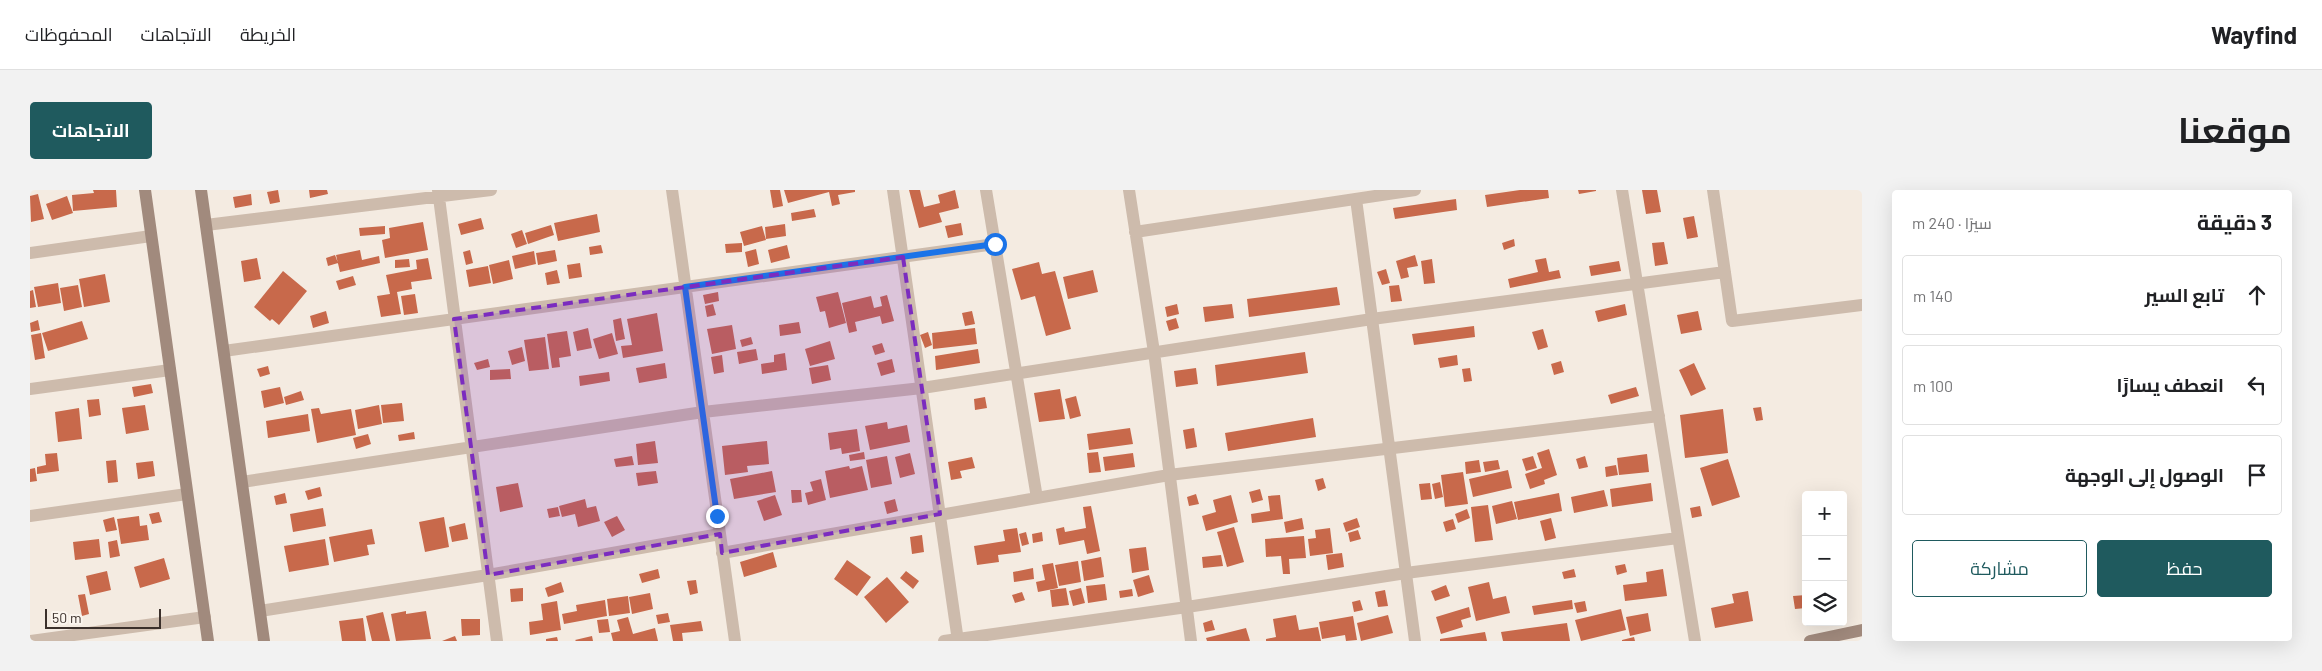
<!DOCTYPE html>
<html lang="ar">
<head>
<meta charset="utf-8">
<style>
  :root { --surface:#fff; --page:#f2f2f2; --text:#202124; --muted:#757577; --line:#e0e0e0; --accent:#1f5a5e }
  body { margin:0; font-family:Barlow,Cairo,sans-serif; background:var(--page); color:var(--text); direction:rtl }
  .controls { position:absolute; right:15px; bottom:15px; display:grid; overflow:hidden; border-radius:5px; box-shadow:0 5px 20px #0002 }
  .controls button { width:45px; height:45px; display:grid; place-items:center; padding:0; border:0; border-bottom:1px solid var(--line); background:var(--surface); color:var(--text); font:25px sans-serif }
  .scale { position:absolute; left:15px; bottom:12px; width:116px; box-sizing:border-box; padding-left:5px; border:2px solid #3b302b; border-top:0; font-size:14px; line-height:18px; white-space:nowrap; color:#3b302b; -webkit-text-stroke:4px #fbf5ee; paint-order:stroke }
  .stop { position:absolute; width:15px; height:15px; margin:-11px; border:4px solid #1a73e8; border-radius:50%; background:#fff }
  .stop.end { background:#1a73e8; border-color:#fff; box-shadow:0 1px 5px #0008 }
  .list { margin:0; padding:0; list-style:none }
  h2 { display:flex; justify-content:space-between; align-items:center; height:65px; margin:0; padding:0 20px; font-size:21px }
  h2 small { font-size:16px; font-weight:400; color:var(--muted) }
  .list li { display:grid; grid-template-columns:32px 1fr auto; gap:15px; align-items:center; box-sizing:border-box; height:80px; margin:0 10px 10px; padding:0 10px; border:1px solid var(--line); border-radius:5px }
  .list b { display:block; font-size:19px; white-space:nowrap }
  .list em { font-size:16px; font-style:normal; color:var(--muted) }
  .actions { display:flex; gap:10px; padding:15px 20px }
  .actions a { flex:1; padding:11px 0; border:1px solid var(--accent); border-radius:5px; text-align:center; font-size:18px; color:var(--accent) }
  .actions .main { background:var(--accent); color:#fff }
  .icon { flex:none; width:28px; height:28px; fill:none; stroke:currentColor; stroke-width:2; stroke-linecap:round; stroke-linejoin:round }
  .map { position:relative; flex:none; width:1832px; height:451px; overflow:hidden; direction:ltr; border-radius:5px }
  header { display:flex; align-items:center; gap:30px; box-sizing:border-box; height:70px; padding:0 25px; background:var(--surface); border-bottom:1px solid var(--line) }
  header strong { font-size:24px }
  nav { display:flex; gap:28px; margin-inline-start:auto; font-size:18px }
  .intro { display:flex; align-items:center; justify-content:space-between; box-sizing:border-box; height:120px; padding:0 30px }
  h1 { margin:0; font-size:35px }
  .button { padding:12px 22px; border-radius:5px; background:var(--accent); color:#fff; font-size:18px; font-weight:700 }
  main { display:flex; gap:30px; padding:0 30px }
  aside { flex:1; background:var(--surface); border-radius:5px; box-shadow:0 5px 20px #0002 }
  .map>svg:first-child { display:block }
  .building { fill:#c8694b }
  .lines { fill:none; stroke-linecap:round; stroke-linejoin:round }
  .street { stroke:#cdbbac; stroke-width:12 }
  .secondary { stroke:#a18a7d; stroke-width:12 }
  .route { stroke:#1a73e8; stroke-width:6 }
  .marked { fill:#7b2cbf; fill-opacity:0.2; stroke:#7b2cbf; stroke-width:4; stroke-dasharray:10 6; stroke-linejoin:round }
</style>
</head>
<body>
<header>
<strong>Wayfind</strong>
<nav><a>الخريطة</a><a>الاتجاهات</a><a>المحفوظات</a></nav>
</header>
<div class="intro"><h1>موقعنا</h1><a class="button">الاتجاهات</a></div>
<main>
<aside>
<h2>3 دقيقة<small>سيرًا · 240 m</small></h2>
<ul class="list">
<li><svg class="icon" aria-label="ahead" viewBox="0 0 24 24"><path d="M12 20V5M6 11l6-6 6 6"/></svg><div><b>تابع السير</b></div><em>140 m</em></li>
<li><svg class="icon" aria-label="left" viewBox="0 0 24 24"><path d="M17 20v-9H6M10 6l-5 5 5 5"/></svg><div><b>انعطف يسارًا</b></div><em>100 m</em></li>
<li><svg class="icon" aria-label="arrive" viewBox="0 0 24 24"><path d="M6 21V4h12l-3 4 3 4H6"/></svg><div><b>الوصول إلى الوجهة</b></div></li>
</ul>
<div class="actions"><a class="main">حفظ</a><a>مشاركة</a></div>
</aside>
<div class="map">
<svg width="1832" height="451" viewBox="0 0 1832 451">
  <rect width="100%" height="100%" fill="#f4ebe1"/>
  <path class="building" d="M63,0H86L87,17L43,21L42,5L64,3Z
    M248,0L250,12L240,14L237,2Z
    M279,0H297L298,4L280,8Z
    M740,0H750L753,16L743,18Z
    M754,0H825V2L808,5L810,14L802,16L799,2L758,13Z
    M879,0H890L894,17L910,13L908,5L925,0L929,18L909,23L912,32L889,38Z
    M1490,0H1518L1519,8L1457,17L1455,5Z
    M1548,0H1566V1L1549,4Z
    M1612,0H1627L1631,22L1616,24Z
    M8,4L14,29L1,32L0,6Z
    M221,4L222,15L205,18L203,7Z
    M37,6L43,23L22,30L16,14Z
    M1426,9L1427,20L1365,29L1363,18Z
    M784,19L786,27L762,31L761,23Z
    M567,24L570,42L528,51L524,33Z
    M1664,26L1668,47L1657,49L1653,28Z
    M451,28L454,39L431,45L428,34Z
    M393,32L398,60L355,68L352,50L360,48L359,38Z
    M931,33L933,45L918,48L915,36Z
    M755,34L756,46L736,49L735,37Z
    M521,35L524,45L498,54L495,43Z
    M355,36V44L330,46L329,38Z
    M732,36L736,50L714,56L710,42Z
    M492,40L497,54L486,58L481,44Z
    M1484,49L1485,56L1474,60L1472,53Z
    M1634,52L1638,74L1625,76L1622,53Z
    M712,53V62L696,63L695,54Z
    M571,55L573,63L560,65L559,57Z
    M757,55L760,68L741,73L738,60Z
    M726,59L729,74L718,77L715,62Z
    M330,60L332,70L349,66L350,73L310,82L306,65Z
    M440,60L443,73L436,75L433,62Z
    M525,60L527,71L508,75L506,63Z
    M504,61L506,74L485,79L482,66Z
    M305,65L308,73L298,76L296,68Z
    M1385,65L1388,76L1377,78L1379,87L1371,89L1366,71Z
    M227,68L231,89L214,92L211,71Z
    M398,68L402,89L381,92L382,99L367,102L371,124L351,127L347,106L360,104L356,85L387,79L386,70Z
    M1516,68L1519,82L1529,80L1531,88L1480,98L1478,89L1508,82L1505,70Z
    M379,69L380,77L365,78V70Z
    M1402,69L1405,93L1394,94L1391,71Z
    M479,70L483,89L463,94L459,75Z
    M1589,71L1591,81L1561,86L1559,76Z
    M1009,72L1012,84L1025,81L1041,139L1016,146L1005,106L991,110L982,79Z
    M550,73L552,87L539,89L537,75Z
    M458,76L461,93L439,97L436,80Z
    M1356,79L1360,93L1352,95L1347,82Z
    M527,80L530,93L517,95L515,83Z
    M1063,80L1068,102L1038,109L1033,87Z
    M253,81L277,101L249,135L242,129L240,131L224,117Z
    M75,84L80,112L54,117L49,89Z
    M323,86L326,95L309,100L306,91Z
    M28,93L31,113L8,117L4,97Z
    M48,95L52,117L34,121L30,98Z
    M1369,95L1372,111L1361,112L1359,96Z
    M1307,97L1310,115L1219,127L1217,109Z
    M3,100L6,117L0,118V101Z
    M688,102L689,111L675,114L673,105Z
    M808,102L816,133L799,138L795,121L790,122L786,107Z
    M385,104L388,123L374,125L371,106Z
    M857,105L864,131L852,134L850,126L825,132L827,141L819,143L812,113L841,106L844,118L852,116L850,107Z
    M683,114L686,125L677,127L675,116Z
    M1147,114L1149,124L1137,127L1135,117Z
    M1202,114L1204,128L1175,132L1173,117Z
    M1595,114L1597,125L1568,132L1565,121Z
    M296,121L299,133L283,138L280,126Z
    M942,121L945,134L935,136L932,123Z
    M1668,121L1672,140L1651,144L1647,125Z
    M627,123L633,161L593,168L591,156L602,155L597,129Z
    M591,128L595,149L586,151L583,130Z
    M1146,128L1149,138L1139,141L1136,131Z
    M8,130L10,140L1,142L0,133Z
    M52,131L58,149L18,161L12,143Z
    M769,132L771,143L750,146L749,135Z
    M702,135L706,159L682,164L677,139Z
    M1444,136L1445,147L1384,155L1382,144Z
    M558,138L562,158L547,161L543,142Z
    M945,138L947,154L903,159L902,143Z
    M1513,139L1518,157L1508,160L1502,142Z
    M537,141L541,166L529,168L530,177L522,178L517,144Z
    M898,142L902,155L895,158L890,145Z
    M11,143L15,168L5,170L1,145Z
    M582,143L588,164L569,169L563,149Z
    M515,147L519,179L499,181L494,150Z
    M721,147L723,154L712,157L710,150Z
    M800,151L805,169L780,176L775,159Z
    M852,153L855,162L845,165L842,156Z
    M492,157L495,171L482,175L478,161Z
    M726,159L728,170L709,174L707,162Z
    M948,159L950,173L906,180L905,166Z
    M1275,162L1278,183L1187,196L1185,175Z
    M755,163L757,180L732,184L731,174L744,172V165Z
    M692,165L694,182L684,184L681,167Z
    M1427,165L1428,175L1410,178L1408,168Z
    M458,169L460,177L447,180L444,173Z
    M862,169L865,182L851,186L847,173Z
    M1531,171L1534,182L1524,185L1521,174Z
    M635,173L637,188L609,193L606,178Z
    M1664,173L1676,199L1661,206L1649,180Z
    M798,175L801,190L782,194L779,178Z
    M238,176L240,184L230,187L227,179Z
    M1166,178L1168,194L1146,197L1144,181Z
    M1440,178L1442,191L1434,192L1432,179Z
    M480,179L481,189L460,190V180Z
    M579,182L580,191L550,196L549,186Z
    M121,194L123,203L104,207L102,197Z
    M250,197L254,213L234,218L231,201Z
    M1606,197L1609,206L1581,214L1578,205Z
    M1030,199L1035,229L1009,232L1004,203Z
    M271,201L274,210L256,215L254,207Z
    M1046,206L1051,226L1040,229L1035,209Z
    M955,207L957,218L945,220L944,209Z
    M69,209L71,225L59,227L57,210Z
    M372,213L374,231L353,233L351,215Z
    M115,215L119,240L96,244L92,218Z
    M349,215L352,234L328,239L325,220Z
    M1731,217L1733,230L1726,231L1723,218Z
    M49,218L52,249L28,252L25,222Z
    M289,218L291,224L321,219L326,245L287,253L281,219Z
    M1693,219L1698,263L1655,268L1650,225Z
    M278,224L280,241L238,248L236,231Z
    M1283,228L1286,247L1198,261L1195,243Z
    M857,232L858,239L877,235L880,252L840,260L835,236Z
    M1100,238L1103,254L1059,260L1057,244Z
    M1164,238L1167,257L1156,259L1153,240Z
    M827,239L830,261L812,264L811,258L800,260L798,243Z
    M384,242L385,249L369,251L368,245Z
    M338,244L341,254L326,259L323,248Z
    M625,251L628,273L608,275L606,254Z
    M737,251L739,274L717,276L718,282L695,285L692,256Z
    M1519,259L1527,285L1514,290L1515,294L1500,299L1495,284L1512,278L1507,263Z
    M834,262L835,269L820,271L819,265Z
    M1068,262L1071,282L1059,283L1057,263Z
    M27,263L29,281L7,284V277L16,275L15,264Z
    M880,263L885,284L870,288L865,267Z
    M1103,263L1105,277L1075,281L1073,267Z
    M1617,264L1619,282L1589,285L1587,268Z
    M602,266L604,275L586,277L584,269Z
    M857,266L862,294L841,298L836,270Z
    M1503,266L1507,278L1496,281L1492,269Z
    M1555,266L1558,277L1549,279L1546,269Z
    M942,267L945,278L930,281L932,288L921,290L918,272Z
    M1698,269L1710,307L1682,316L1670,278Z
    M86,270L88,292L78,293L76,271Z
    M1449,270L1451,282L1436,284L1435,272Z
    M1468,270L1470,279L1455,282L1453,272Z
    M123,271L125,286L108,289L106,273Z
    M1586,275L1588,285L1576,287L1575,277Z
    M819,276L820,279L832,276L838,300L800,308L795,281Z
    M5,278L7,291L0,292V279Z
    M1478,280L1482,298L1443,307L1439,289Z
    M626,281L628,293L608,296L606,283Z
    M742,281L746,302L704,309L700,289Z
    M1433,282L1438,314L1415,317L1411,285Z
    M1293,288L1296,298L1288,301L1285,290Z
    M791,289L796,310L778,315L775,303L783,301L780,292Z
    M1410,292L1413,307L1405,309L1402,294Z
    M488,293L493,317L470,322L466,297Z
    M1400,293L1402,309L1391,310L1389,294Z
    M1621,293L1623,311L1582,317L1580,299Z
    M290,297L292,306L278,310L275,301Z
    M1230,299L1233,310L1222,313L1219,302Z
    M761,300H771L772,312L762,313Z
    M1574,300L1578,316L1544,323L1541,307Z
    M255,303L257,313L246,315L244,306Z
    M1529,303L1532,321L1488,330L1484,312Z
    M1166,304L1169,314L1159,316L1157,307Z
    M745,305L752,325L734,331L727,311Z
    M1201,305L1208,332L1176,341L1172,326L1186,322L1183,310Z
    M1250,305L1253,329L1222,333L1221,324L1240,321L1238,306Z
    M555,309L557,318L566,316L570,331L548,337L545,324L532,327L529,316Z
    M865,309L868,321L857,324L854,312Z
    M1482,311L1487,329L1466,334L1462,316Z
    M1458,315L1463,350L1445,352L1441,317Z
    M1061,316L1070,361L1057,364L1054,350L1029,355L1026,339L1034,337L1035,342L1056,338L1053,317Z
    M1670,316L1672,326L1662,328L1660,318Z
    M528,317L530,326L519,328L517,319Z
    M293,318L296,336L263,342L260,324Z
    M1437,319L1440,328L1428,333L1425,324Z
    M129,322L132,332L122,334L119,324Z
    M109,326L110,336L117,335L119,350L91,354L87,329Z
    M587,326L595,340L582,347L574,332Z
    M84,327L87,340L76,342L73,330Z
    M414,327L419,357L395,362L389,332Z
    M1272,328L1274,339L1256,343L1254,332Z
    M1327,328L1330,337L1316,342L1313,333Z
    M1521,328L1526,348L1515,351L1510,331Z
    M1423,329L1426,339L1416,342L1413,332Z
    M435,333L438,349L422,352L419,337Z
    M1204,337L1214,372L1197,377L1187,342Z
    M987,338L991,362L968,365L969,372L947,375L944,356L975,351L973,340Z
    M1300,338L1303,363L1280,366L1278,349L1286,348L1285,340Z
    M342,339L345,354L337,355L339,365L304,372L299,347Z
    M1328,340L1331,349L1320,352L1318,343Z
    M996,342L999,354L992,356L989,344Z
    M1012,342L1013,351L1003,353L1002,344Z
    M892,345L894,362L882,364L880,347Z
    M1274,346L1276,368L1259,369L1260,384H1253L1251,366L1236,367L1235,349Z
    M69,349L71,367L45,370L43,352Z
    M295,349L299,375L259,382L254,356Z
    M87,350L90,366L80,368L78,352Z
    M1116,357L1119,380L1102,383L1099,359Z
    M743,362L747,377L714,387L710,372Z
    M1312,363L1314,377L1298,380L1296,365Z
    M1191,365L1193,376L1173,378L1172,367Z
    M1071,367L1074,387L1054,391L1051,371Z
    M134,368L140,389L110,398L104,377Z
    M817,370L841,387L827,406L804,389Z
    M1048,371L1051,392L1029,396L1025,375Z
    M1023,373L1028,398L1008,402L1006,392L1015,390L1012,375Z
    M1595,374L1597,382L1587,385L1585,376Z
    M1003,378L1004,389L984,392L983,382Z
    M628,379L630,388L612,393L609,384Z
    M1544,379L1546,387L1534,389L1532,382Z
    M1633,379L1637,406L1595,411L1593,395L1617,392L1616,382Z
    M77,381L81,400L60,405L56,386Z
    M876,381L889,391L883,399L870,388Z
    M1119,385L1124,402L1108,407L1103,390Z
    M857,387L879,412L856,433L834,407Z
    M666,390L668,403L660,405L657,391Z
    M531,392L534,402L518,407L515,398Z
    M1459,392L1463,409L1476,406L1480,423L1446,431L1438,397Z
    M1075,394L1077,410L1058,413L1056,396Z
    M1416,395L1420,406L1405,411L1401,401Z
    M493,398V411L481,412L480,399Z
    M1036,398L1039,415L1022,417L1020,400Z
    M1051,398L1055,413L1043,416L1039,401Z
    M1102,399L1103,406L1090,408L1089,401Z
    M1355,400L1358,416L1348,417L1345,402Z
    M1718,401L1723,431L1685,438L1681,418L1704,413L1702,404Z
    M992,402L995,410L985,413L982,405Z
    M620,403L623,419L602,424L599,407Z
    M55,404L59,424L52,426L48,405Z
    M1776,405V418L1765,419L1763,406Z
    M598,406L600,423L579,426L577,409Z
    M575,410L577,426L534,434L532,424L547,421L546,415Z
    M1330,410L1333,420L1324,422L1322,412Z
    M1542,410L1543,419L1504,425L1502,416Z
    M527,411L531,440L500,445L499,432L513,430L511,414Z
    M1555,411L1557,421L1547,423L1544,413Z
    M1439,417L1441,427L1431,430L1433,437L1411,444L1406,427Z
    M1591,419L1596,440L1551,451L1545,430Z
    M376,421V424L396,421L401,449L366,451L361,424Z
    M353,422L360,451H342L336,426Z
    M638,423L640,432L628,434L626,425Z
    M1618,423L1621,441L1600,446L1596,427Z
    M1266,425L1269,440L1288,437L1291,451H1236V449L1246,447L1243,429Z
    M1358,425L1363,443L1331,451L1327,433Z
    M1323,426L1327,450L1316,451L1315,445L1292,449L1289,432Z
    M598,427L603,444L625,438L628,451H583L581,443L590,441L587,430Z
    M333,428L336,451H312L309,431Z
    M431,429H450V445L432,446Z
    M578,429L580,442L569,443L567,430Z
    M1182,430L1185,440L1175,442L1173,433Z
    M671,431L673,441L652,443L653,451H643L640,435Z
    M1537,433L1540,451H1504L1503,442L1504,451H1473L1471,442Z
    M1216,438L1220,451H1177L1176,448Z
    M1455,442L1457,451H1410V449Z
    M425,446L427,451H412Z
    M562,446L563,451H546L545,450Z
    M527,447L528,451H516V449Z
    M1604,447L1605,451H1592V450Z"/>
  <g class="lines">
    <path class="street" d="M408,0L467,451
      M642,0L705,451
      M863,0L928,451
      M956,0L1007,308
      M1099,0L1124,162L1161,451
      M1592,0L1665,451
      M1683,0L1702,131L1832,115
      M1326,9L1385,451
      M176,35L461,0
      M1105,42L1385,0
      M0,63L121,46
      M194,161L965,54
      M0,199L140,180
      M212,292L673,222L892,198L1342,129L1695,82
      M0,326L157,304
      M692,363L1139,285L1629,226
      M230,421L458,385L690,344
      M0,451L175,427
      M914,451L1157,417L1376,383L1648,348"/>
    <path class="secondary" d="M115,0L178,451
      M171,0L234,451
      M1780,451L1832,440"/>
  </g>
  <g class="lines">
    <path class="route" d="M687,326L655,97L965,54"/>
  </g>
  <path class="marked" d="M873,67L910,324L692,363L690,344L458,385L424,129Z"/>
</svg>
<div class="controls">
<button>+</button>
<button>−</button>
<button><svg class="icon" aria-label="layers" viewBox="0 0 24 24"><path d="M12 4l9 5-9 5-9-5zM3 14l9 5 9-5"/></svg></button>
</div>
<div class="scale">50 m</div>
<div class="stop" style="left:965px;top:54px"></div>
<div class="stop end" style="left:687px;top:326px"></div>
</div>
</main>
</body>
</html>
